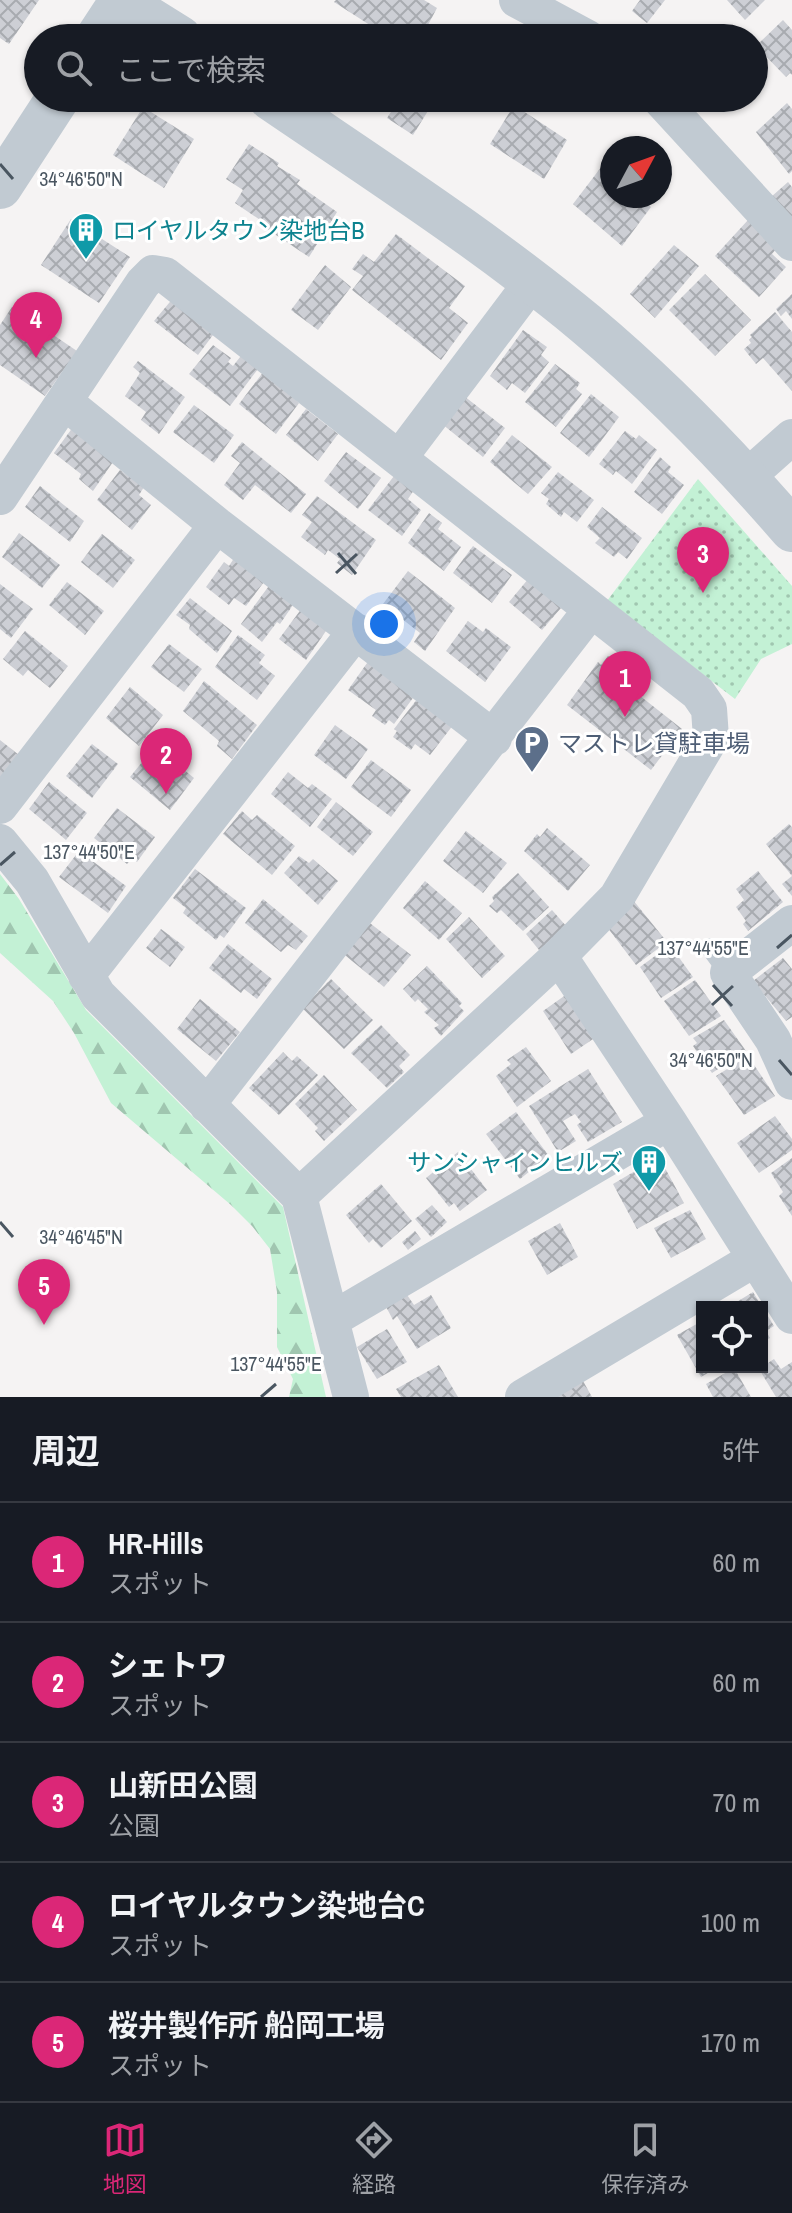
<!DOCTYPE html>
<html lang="ja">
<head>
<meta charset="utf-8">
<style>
  :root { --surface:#171b24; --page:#242831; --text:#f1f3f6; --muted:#9ea1a6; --line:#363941; --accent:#db2777 }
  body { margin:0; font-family:"Archivo Narrow","Noto Sans JP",sans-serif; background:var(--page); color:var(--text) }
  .controls { position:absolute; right:24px; bottom:24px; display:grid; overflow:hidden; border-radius:0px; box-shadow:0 2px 6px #0004 }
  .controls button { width:72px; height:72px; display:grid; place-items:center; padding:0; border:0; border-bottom:2px solid var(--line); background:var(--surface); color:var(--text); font:40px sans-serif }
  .compass { position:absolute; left:600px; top:136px; width:72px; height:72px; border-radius:50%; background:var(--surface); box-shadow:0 2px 6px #0004; rotate:49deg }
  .you { position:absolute; left:384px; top:624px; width:28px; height:28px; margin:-20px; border:6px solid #fff; border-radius:50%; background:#1a73e8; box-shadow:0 0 0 12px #1a73e833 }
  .badge { display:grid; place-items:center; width:52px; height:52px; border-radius:50%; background:var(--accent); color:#fff; font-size:26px; font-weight:700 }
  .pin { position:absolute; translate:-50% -66px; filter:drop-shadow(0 2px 4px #0008) }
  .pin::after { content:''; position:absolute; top:42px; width:28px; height:24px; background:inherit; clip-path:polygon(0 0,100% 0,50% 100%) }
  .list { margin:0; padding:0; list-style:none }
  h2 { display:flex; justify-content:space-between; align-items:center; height:104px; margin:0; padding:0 32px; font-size:34px }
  h2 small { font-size:26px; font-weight:400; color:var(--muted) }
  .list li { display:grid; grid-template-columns:52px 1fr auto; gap:24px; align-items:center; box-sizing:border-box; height:120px; padding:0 32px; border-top:2px solid var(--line) }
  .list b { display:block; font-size:30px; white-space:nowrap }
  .list p { margin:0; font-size:26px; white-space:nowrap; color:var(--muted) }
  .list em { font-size:26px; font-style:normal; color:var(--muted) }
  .icon { flex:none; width:44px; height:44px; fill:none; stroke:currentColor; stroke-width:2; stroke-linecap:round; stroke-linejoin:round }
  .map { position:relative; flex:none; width:792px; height:1397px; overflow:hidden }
  .search { position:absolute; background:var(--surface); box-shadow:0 2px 6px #0004; left:24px; right:24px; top:24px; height:88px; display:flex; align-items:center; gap:20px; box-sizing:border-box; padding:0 28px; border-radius:44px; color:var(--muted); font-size:30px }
  .sheet { height:704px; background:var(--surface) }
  nav { display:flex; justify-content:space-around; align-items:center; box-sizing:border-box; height:112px; border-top:2px solid var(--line); background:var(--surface); font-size:22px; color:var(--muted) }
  nav a { display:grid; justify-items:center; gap:4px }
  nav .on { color:var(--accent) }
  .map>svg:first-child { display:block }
  .green { fill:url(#green-dots) }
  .forest { fill:url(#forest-firs) }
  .building { fill:url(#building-cross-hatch) }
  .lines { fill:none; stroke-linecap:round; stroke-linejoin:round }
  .service { stroke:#c1cad2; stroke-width:18 }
  .minor { stroke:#c1cad2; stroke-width:36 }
  .tertiary { stroke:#c1cad2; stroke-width:44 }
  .ticks { fill:none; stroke:#4a5661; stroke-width:3 }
  .labels { text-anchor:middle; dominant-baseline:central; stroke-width:6; stroke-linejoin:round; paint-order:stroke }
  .culture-label { font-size:24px; fill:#0d838f; stroke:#fff; text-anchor:start }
  .service-label { font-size:24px; fill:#4e5e75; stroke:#fff; text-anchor:start }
  .ticks-label { font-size:20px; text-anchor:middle; fill:#4a5661; stroke:#fff; stroke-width:6; stroke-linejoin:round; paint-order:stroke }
</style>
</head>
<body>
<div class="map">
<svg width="792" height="1397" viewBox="0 0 792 1397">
  <defs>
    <pattern id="green-dots" width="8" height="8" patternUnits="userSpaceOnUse" patternTransform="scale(2)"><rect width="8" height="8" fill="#c3f1d5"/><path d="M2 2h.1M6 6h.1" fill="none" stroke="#a0c6b0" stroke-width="1.8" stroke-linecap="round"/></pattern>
    <pattern id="forest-firs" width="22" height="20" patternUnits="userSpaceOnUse" patternTransform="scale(2)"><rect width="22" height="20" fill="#c3f1d5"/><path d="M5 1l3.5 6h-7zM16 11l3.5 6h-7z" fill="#a0c6b0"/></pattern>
    <pattern id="building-cross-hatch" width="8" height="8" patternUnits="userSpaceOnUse" patternTransform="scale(2)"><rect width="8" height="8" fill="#cdcfd5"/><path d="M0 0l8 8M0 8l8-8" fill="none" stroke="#a8abb0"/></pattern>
  </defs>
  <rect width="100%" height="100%" fill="#f5f3f3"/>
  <path class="green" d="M698,479L792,586V644L761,659L735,699L607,601Z"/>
  <path class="forest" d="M0,874L19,899L86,1010L283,1207L326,1397H289L293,1379L277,1347V1292L270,1249L252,1226L231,1205L111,1103L74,1033L53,1001L0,953Z"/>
  <path class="building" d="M0,0H39L9,44L0,38Z
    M336,0H424L437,8L421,38H390L334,2Z
    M640,0H665L647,23L632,11Z
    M727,0H765L745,20Z
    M783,20L792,30V75L790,73L786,77L756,46Z
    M400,98H436L413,135L387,118Z
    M787,103L792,109V171L789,174L756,132Z
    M514,105L567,140L544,179L490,144Z
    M143,107L194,139L164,188L113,155Z
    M249,144L279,163L277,166L300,180L297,184L337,212L309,257L267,229L269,226L235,203L243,190L226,179Z
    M602,166L612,174V196H638L651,207L622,246L573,204Z
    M788,182L792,187V216L789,218L771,197Z
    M71,219L130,257L99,303L41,265Z
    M748,220L778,247L772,254L786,267L759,297L715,256Z
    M396,234L465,286L449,308L468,323L441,360L352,290L363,276L352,269L363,254L374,262Z
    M674,245L699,266L655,318L630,294Z
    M325,265L351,287L318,330L291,310Z
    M705,274L751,320L715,356L669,310Z
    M792,294V319L786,311L781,316L776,309Z
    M174,297L216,331L198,355L154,321Z
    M12,307L77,351L45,396L0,365V325Z
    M775,312L792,332V391L763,358L756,364L744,349L751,343L749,340L752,337L750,335Z
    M523,330L547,347L541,355L549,362L525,393L512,383L507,390L490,376Z
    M213,345L231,358L228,362L233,366L244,352L261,365L230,406L189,374Z
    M138,361L185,397L159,434L141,420L146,412L125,396L140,373L133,367Z
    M555,364L580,383L576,389L582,394L556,427L525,402Z
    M264,371L299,403L276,434L239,404Z
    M591,394L619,417L589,457L560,433Z
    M464,396L505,428L483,457L442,424Z
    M194,405L234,435L214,463L173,432Z
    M306,409L338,434L318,461L286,435Z
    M73,427L115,459L93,491L79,479L81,474L54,453Z
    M625,431L636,439L639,435L657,450L632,484L616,471L613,475L599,464Z
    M512,435L552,467L528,494L490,462Z
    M242,442L306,494L291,513L255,485L243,500L224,485L240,463L231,456Z
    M346,452L381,478L358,509L324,481Z
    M660,457L671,467L668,472L684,485L662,514L634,492Z
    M120,470L144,487L139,495L151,505L132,530L97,500Z
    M558,472L594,500L577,522L564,512L561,517L546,504L549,499L541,493Z
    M394,476L414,490L408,499L421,510L402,536L368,510Z
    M40,486L84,521L70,542L25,507Z
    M317,496L376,540L352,575L337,563L340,559L328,550L325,555L301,537L312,522L302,515Z
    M602,507L642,538L627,559L618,552L614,557L595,543L600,538L587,527Z
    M429,513L442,523L438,529L461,547L444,571L408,543Z
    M19,533L60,565L42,588L2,557Z
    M102,534L135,560L113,588L81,562Z
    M473,546L512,575L492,603L453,573Z
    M236,555L267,578L246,606L234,598L229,605L206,587L224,562L229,566Z
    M408,571L455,608L425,651L414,642L420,633L383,604Z
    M529,578L561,608L542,630L509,602Z
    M67,582L104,611L85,635L49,605Z
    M271,583L295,602L280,624L277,622L262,642L241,624Z
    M0,584L33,609L11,638L0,629Z
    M190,598L232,631L217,653L189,629L190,625L176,615Z
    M302,608L328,628L306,660L279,639Z
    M468,621L483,632L486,628L511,647L485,682L446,651Z
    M25,631L68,666L50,688L28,670L23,676L3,659Z
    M238,635L265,655L259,663L275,676L257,700L215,667Z
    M169,644L202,669L184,692L151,667Z
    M372,656L418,691L394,724L389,720L385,725L372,716L376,710L348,690Z
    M608,656L626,669L620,680L682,729L651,770L567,705L598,662L601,665Z
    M204,681L257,725L232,759L217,746L219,741L183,711Z
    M130,687L163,715L139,746L106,718Z
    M421,694L457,720L430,755L415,744L411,750L393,737L397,731L394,729Z
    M335,725L368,749L346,779L314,755Z
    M0,740L19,755L0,779Z
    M92,744L118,764L92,798L66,776Z
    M155,746L194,778L170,810L130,777Z
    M371,760L411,790L391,817L351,787Z
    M288,772L308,788L312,784L332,799L310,827L271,794Z
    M49,782L87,813L66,840L29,809Z
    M336,802L373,832L353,856L317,827Z
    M117,808L155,837L137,862L132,858L127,864L94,838Z
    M242,811L252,820L257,815L295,846L272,875L223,834Z
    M789,824L792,827V896L782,884L792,876L766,844Z
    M547,828L590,865L568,891L524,851L537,834L540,837Z
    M466,831L507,863L483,893L443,861Z
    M79,851L126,886L108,913L59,877Z
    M299,856L309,863L313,859L338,881L318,905L284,873Z
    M195,869L246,908L224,938L220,935L216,940L183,913L186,908L173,898Z
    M758,871L783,902L748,931L743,924L746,921L736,907L744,900L736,889Z
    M518,873L549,907L523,931L501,910L497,913L489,906L494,901L492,897Z
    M425,881L462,913L439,940L403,908Z
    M263,899L308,936L296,950L288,945L281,952L245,923Z
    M633,900L667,942L636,965L604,923Z
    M552,910L567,927L539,950L526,934Z
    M469,917L505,956L482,978L446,939Z
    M366,920L411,955L384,987L341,952Z
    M161,929L185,947L170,967L146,948Z
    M228,944L272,979L257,999L244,989L241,993L209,968Z
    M670,945L693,977L661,998L640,967Z
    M783,958L792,969V1017L786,1021L753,981Z
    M427,966L462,1003L459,1006L464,1011L441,1036L434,1028L439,1025L424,1012L428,1009L418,999L415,1002L403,989Z
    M331,979L373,1020L344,1049L302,1008Z
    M695,980L721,1016L689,1036L664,1001Z
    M567,994L596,1037L571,1054L543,1011Z
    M200,999L240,1032L216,1061L177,1029Z
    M724,1020L746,1051L712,1073L693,1046L697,1043L693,1038Z
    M381,1025L410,1055L399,1066L404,1072L387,1088L351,1053Z
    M526,1047L551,1081L517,1107L496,1076L511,1064L507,1060Z
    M283,1052L292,1061L297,1056L318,1075L279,1115L249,1088Z
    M748,1056L775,1096L744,1115L716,1076Z
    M588,1069L622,1122L588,1142L577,1125L581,1122L575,1114L563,1121L576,1141L558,1152L529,1106Z
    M324,1075L357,1110L324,1141L315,1131L318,1128L295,1104Z
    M516,1112L549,1156L520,1179L486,1134Z
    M775,1116L792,1139V1150L759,1173L737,1143Z
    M458,1152L487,1190L460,1211L454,1203L449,1207L426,1178Z
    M659,1157L684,1203L637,1229L613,1184Z
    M792,1158V1216L779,1196L783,1192L771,1173Z
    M381,1184L412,1221L381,1248L373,1239L369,1243L346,1215Z
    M432,1205L447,1222L431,1237L415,1219Z
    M690,1210L706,1239L671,1258L654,1228Z
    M560,1223L578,1257L547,1275L528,1241Z
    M415,1231L421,1239L408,1250L402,1242Z
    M403,1289L414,1305L431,1295L451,1328L417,1349L397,1316L393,1320L383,1301Z
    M753,1292L774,1326L766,1331L770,1338L762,1342V1307H738L735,1303Z
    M702,1321V1367H718L701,1377L677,1335Z
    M387,1329L407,1362L377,1379L357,1347Z
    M774,1359L781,1369L792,1362V1397H776L759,1369Z
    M439,1365L458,1397H401L396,1389Z
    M734,1368L751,1397H713L706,1384Z
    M583,1381L592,1397H554Z"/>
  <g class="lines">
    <path class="service" d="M709,947L728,973"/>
    <path class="minor" d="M517,0L588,38
      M659,98L792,243
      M65,402L217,525L494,738
      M400,457L532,282
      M747,477L792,437
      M0,497L143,283L153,273L165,275L698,693L709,709L711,738L617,897L559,956L299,1196
      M0,806L217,525
      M0,842L32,881L98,995L299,1196L351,1397
      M792,923L728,973L773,1040L792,1082
      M559,956L669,1122L792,1316
      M86,976L356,631
      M207,1105L591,610
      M331,1320L669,1122
      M523,1397L755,1259"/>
    <path class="tertiary" d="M121,1L180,38
      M97,38L122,0
      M270,98C377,171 486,241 586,324C660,386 729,457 792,530
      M0,187L58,98"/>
  </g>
  <path class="ticks" d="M0,164L13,179M338,553L356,574M336,573L357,554M0,865L15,852M777,948L792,935M713,985L732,1006M712,1005L733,986M779,1060L792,1075M0,1222L13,1237M261,1397L276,1384"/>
  <defs>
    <g id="building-pin" transform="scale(1.8)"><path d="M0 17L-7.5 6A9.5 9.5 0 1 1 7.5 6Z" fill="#0f9aa8" stroke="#fff"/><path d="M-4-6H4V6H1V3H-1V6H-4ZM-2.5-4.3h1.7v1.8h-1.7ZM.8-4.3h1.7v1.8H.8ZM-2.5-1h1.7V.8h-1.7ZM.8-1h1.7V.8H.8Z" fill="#fff"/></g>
    <g id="parking-pin" transform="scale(1.8)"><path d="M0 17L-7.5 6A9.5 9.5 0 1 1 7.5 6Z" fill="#5c6f8a" stroke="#fff"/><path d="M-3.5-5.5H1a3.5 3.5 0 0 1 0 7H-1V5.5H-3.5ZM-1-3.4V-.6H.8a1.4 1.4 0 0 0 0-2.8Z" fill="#fff"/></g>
  </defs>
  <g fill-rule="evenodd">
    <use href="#building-pin" x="86" y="230"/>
    <use href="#parking-pin" x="532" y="743"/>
    <use href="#building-pin" x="649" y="1162"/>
  </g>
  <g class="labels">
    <g class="culture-label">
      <text x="112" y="230">ロイヤルタウン染地台B</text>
      <text x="623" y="1162" text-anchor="end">サンシャインヒルズ</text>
    </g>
    <g class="service-label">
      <text x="558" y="743">マストレ貸駐車場</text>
    </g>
  </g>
  <g class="ticks-label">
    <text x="81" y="186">34°46'50"N</text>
    <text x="89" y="859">137°44'50"E</text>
    <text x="703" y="955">137°44'55"E</text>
    <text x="711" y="1067">34°46'50"N</text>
    <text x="81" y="1244">34°46'45"N</text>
    <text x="276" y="1371">137°44'55"E</text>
  </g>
</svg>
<div class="controls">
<button><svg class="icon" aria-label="locate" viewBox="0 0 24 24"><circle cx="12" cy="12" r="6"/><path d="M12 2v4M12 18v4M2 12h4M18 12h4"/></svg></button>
</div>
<svg class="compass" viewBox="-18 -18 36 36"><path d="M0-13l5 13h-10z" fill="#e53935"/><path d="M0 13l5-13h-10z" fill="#9ea1a6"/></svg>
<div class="you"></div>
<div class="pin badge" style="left:625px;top:717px">1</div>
<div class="pin badge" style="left:166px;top:794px">2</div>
<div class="pin badge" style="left:703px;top:593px">3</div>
<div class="pin badge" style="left:36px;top:358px">4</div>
<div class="pin badge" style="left:44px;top:1325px">5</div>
<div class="search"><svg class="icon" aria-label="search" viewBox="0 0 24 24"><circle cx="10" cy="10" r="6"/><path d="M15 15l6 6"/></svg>ここで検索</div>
</div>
<section class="sheet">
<h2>周辺<small>5件</small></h2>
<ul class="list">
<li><span class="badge">1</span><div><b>HR-Hills</b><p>スポット</p></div><em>60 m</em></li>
<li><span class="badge">2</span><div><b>シェトワ</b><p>スポット</p></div><em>60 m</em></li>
<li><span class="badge">3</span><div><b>山新田公園</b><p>公園</p></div><em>70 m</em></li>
<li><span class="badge">4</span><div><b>ロイヤルタウン染地台C</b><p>スポット</p></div><em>100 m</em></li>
<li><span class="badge">5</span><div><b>桜井製作所 船岡工場</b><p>スポット</p></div><em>170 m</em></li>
</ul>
</section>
<nav>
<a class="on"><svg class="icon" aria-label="map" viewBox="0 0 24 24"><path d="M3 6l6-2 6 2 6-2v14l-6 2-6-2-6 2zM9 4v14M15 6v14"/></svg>地図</a>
<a><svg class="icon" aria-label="directions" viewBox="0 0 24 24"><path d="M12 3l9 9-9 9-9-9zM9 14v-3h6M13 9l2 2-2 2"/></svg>経路</a>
<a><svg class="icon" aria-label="saved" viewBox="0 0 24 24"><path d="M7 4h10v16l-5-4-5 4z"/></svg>保存済み</a>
</nav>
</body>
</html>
